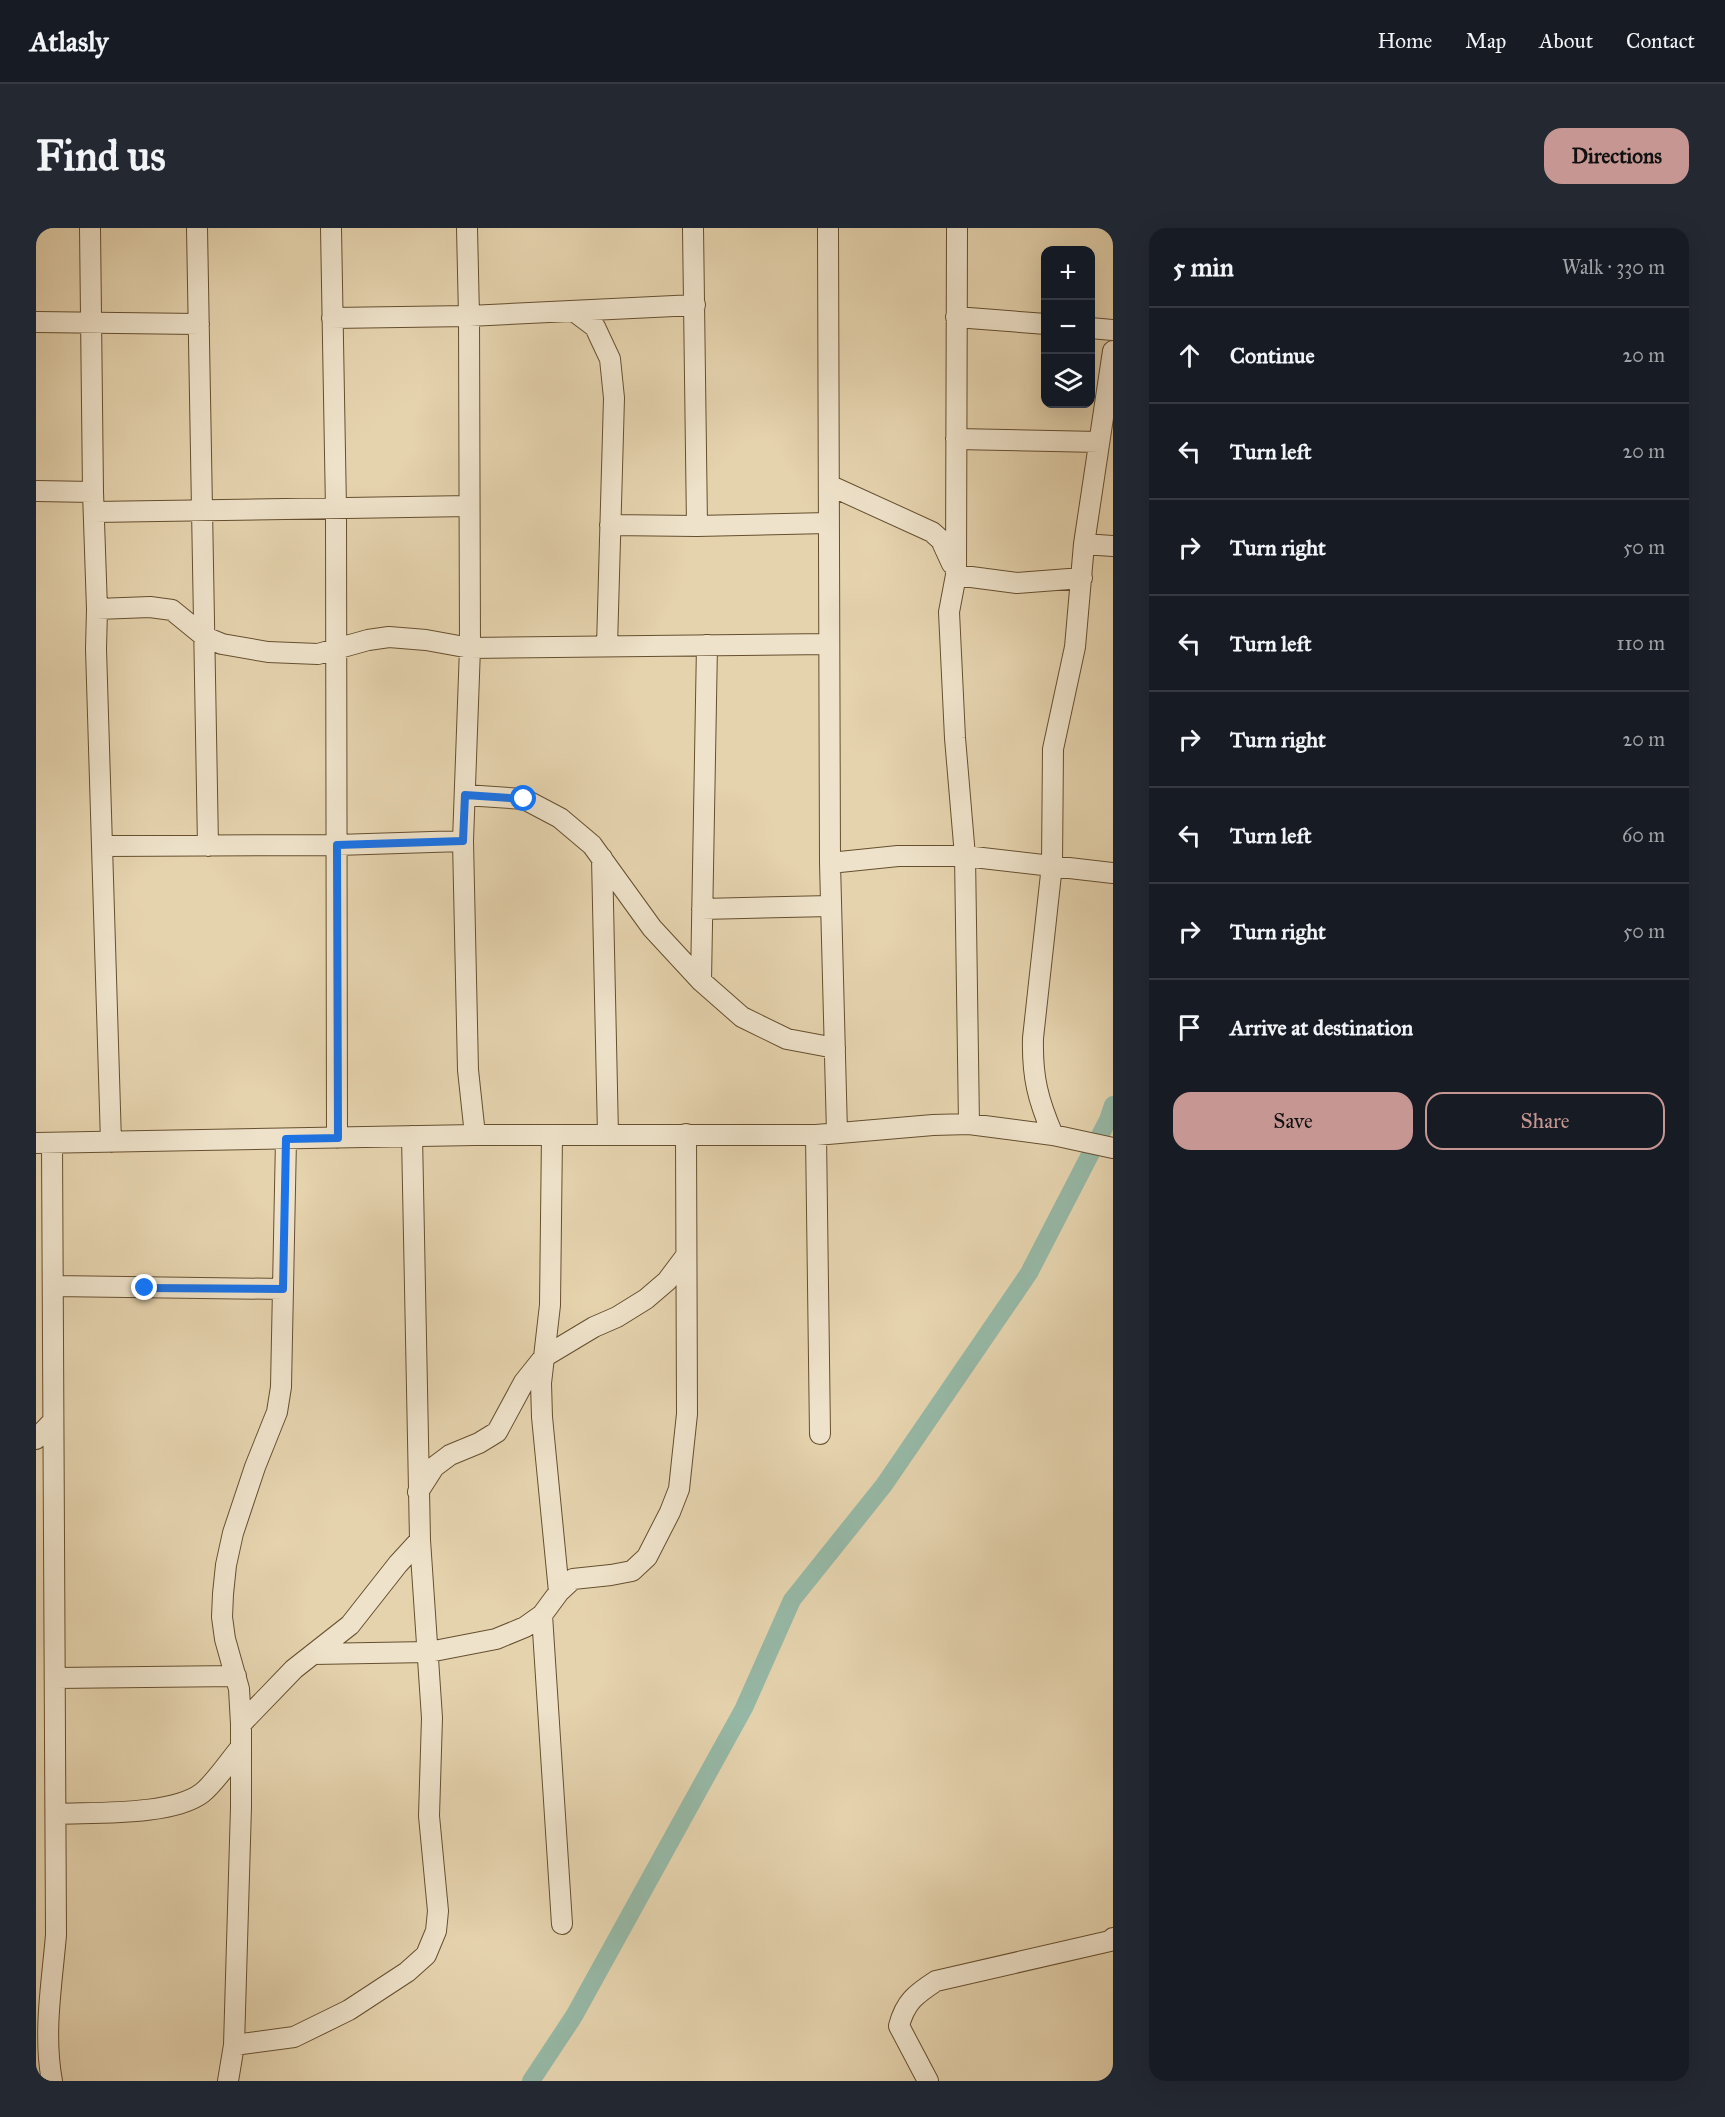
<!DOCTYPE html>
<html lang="en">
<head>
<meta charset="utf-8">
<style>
  :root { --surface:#171b24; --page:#242831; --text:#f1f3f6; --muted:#9ea1a6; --line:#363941; --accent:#c59692 }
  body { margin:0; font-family:"IM FELL Great Primer",serif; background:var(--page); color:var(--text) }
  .controls { position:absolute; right:18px; top:18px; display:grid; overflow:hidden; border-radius:12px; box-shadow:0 6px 24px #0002 }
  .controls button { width:54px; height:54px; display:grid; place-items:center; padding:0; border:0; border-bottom:2px solid var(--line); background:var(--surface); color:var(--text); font:30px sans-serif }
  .stop { position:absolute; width:18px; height:18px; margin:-14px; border:4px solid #1a73e8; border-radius:50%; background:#fff }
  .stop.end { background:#1a73e8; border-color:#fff; box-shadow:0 2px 6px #0008 }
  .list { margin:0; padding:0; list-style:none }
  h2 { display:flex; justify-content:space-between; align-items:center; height:78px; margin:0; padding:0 24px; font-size:26px }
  h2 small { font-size:20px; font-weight:400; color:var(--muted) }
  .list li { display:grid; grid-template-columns:39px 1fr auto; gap:18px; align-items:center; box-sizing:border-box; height:96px; padding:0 24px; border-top:2px solid var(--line) }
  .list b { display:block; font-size:22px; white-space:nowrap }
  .list em { font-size:20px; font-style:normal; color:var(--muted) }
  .actions { display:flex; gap:12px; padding:18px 24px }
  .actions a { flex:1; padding:14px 0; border:2px solid var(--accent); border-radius:18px; text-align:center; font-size:21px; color:var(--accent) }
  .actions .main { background:var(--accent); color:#111 }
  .icon { flex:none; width:33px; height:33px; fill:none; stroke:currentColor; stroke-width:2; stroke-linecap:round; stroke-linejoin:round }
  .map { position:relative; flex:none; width:1077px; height:1853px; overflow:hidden; border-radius:18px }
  header { display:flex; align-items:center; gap:36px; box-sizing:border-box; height:84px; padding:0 30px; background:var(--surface); border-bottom:2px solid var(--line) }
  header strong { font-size:28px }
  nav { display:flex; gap:33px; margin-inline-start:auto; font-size:21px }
  .intro { display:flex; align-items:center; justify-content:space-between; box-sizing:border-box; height:144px; padding:0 36px }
  h1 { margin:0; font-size:42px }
  .button { padding:15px 27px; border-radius:18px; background:var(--accent); color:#111; font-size:21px; font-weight:700 }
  main { display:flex; gap:36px; padding:0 36px }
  aside { flex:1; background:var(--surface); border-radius:18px; box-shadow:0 6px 24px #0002 }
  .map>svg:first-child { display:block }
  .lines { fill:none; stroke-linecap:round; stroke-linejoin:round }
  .canal { stroke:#96b8a6; stroke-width:18 }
  .street-casing { stroke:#664f2f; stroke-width:22 }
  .street { stroke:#eee2ca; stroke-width:20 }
  .route { stroke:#1a73e8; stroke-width:8 }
</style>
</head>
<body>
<header>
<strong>Atlasly</strong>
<nav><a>Home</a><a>Map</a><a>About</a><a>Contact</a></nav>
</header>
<div class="intro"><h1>Find us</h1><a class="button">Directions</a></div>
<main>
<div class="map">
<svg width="1077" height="1853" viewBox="0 0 1077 1853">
  <rect width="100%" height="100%" fill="#e5d3ae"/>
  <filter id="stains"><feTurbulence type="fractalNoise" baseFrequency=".00333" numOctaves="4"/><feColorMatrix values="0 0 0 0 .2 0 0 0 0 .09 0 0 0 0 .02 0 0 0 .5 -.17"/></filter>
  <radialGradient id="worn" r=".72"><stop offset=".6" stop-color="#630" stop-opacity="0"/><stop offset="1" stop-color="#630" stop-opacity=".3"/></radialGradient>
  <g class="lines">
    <path class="canal" d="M495,1853L538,1788L708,1480L756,1372L848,1257L993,1045L1072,892L1077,877"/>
    <g class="street-casing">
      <path id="street" d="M54,0L57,264L61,381L60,421L75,914
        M161,0L172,618
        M295,0L300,281L301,910
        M431,0L433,88L434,420L427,613L432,842L439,907
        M657,0L661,298
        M792,0L794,635L801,905
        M921,0L920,347L913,384L919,510L929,628L933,896
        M539,84L559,99L574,131L578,170L571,418
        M920,89L1010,96
        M296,90L433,88L659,77
        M0,94L163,96
        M1054,100L1077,102
        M920,211L1063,214
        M793,257L896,304L905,312L916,336
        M0,263L57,264
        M58,284L433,278
        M574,297L661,298L792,295
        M1048,316L1077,318
        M920,347L981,355L1046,350
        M61,381L114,379L136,382L169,409L186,416L232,424L282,426L332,412L353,409L390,412L434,420L793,416
        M429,567L488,571L524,590L556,617L616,700L665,753L706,789L751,811L799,820
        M66,618L301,617L427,613
        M566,630L572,907
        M794,635L862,628H929L1077,645
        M666,681L795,678
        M665,753L671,417
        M516,907L514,1077L505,1155L506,1189L523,1364
        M780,907L784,1206
        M1017,907C1002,872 996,849 997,810L1016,637L1017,521L1039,419L1048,316L1077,123
        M0,915L439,907H780L897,897L933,896L1017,907L1077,920
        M16,915L20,1707C16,1755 7,1805 16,1853
        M17,1058L247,1061
        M0,1211L17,1193
        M382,1264L398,1239L414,1227L443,1215L461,1204L488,1154L508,1129L558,1099L581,1089L610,1071L631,1053L649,1029
        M506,1387L526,1696
        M277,1426L393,1424L460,1411L489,1399L506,1387L523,1364L537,1351L575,1347L596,1343L611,1329L634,1284L643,1261L651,1186L650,906
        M19,1450L200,1448
        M205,1496L258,1441L314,1397L362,1336L384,1312
        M20,1586C57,1584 136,1588 166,1565C178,1556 194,1532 205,1519
        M198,1817L258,1809L313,1782L371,1744L390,1727L400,1703L402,1683L393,1588L396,1490L384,1312L376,908
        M192,1853L198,1817L205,1579V1496L203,1461L189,1411L186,1389L187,1366L190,1337L197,1305L219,1239L241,1184L245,1159L250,911
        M892,1853L863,1798C869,1774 880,1766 900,1753L1074,1713L1077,1710"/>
    </g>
    <use href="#street" class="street"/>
  </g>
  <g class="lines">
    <path class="route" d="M109,1060L247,1061L250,911L302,910L301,617L427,613L429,567L488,571"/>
  </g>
  <rect width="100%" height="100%" filter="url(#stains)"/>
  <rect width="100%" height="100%" fill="url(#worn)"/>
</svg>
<div class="controls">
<button>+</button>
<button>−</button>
<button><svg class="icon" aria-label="layers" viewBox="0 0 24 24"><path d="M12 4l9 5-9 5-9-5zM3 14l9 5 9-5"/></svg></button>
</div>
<div class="stop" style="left:488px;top:571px"></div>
<div class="stop end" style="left:109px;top:1060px"></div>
</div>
<aside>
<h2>5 min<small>Walk · 330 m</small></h2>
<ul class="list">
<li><svg class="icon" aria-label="ahead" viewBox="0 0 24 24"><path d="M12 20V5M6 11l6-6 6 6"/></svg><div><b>Continue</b></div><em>20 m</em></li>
<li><svg class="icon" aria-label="left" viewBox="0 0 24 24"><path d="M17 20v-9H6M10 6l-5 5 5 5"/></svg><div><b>Turn left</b></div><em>20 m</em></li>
<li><svg class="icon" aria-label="right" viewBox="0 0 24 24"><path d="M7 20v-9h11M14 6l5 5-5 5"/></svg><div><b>Turn right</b></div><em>50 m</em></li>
<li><svg class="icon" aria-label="left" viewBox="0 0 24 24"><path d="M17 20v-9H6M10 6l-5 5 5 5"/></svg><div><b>Turn left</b></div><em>110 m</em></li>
<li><svg class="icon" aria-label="right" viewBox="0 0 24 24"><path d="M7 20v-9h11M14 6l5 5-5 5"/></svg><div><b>Turn right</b></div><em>20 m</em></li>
<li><svg class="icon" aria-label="left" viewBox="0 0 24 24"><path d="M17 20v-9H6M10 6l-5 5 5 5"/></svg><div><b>Turn left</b></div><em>60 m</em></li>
<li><svg class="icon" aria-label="right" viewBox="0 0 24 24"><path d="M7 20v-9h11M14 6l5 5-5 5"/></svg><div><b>Turn right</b></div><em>50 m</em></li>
<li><svg class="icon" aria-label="arrive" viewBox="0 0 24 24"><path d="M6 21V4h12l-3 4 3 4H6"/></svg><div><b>Arrive at destination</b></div></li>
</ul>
<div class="actions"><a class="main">Save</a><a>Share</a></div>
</aside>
</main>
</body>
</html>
